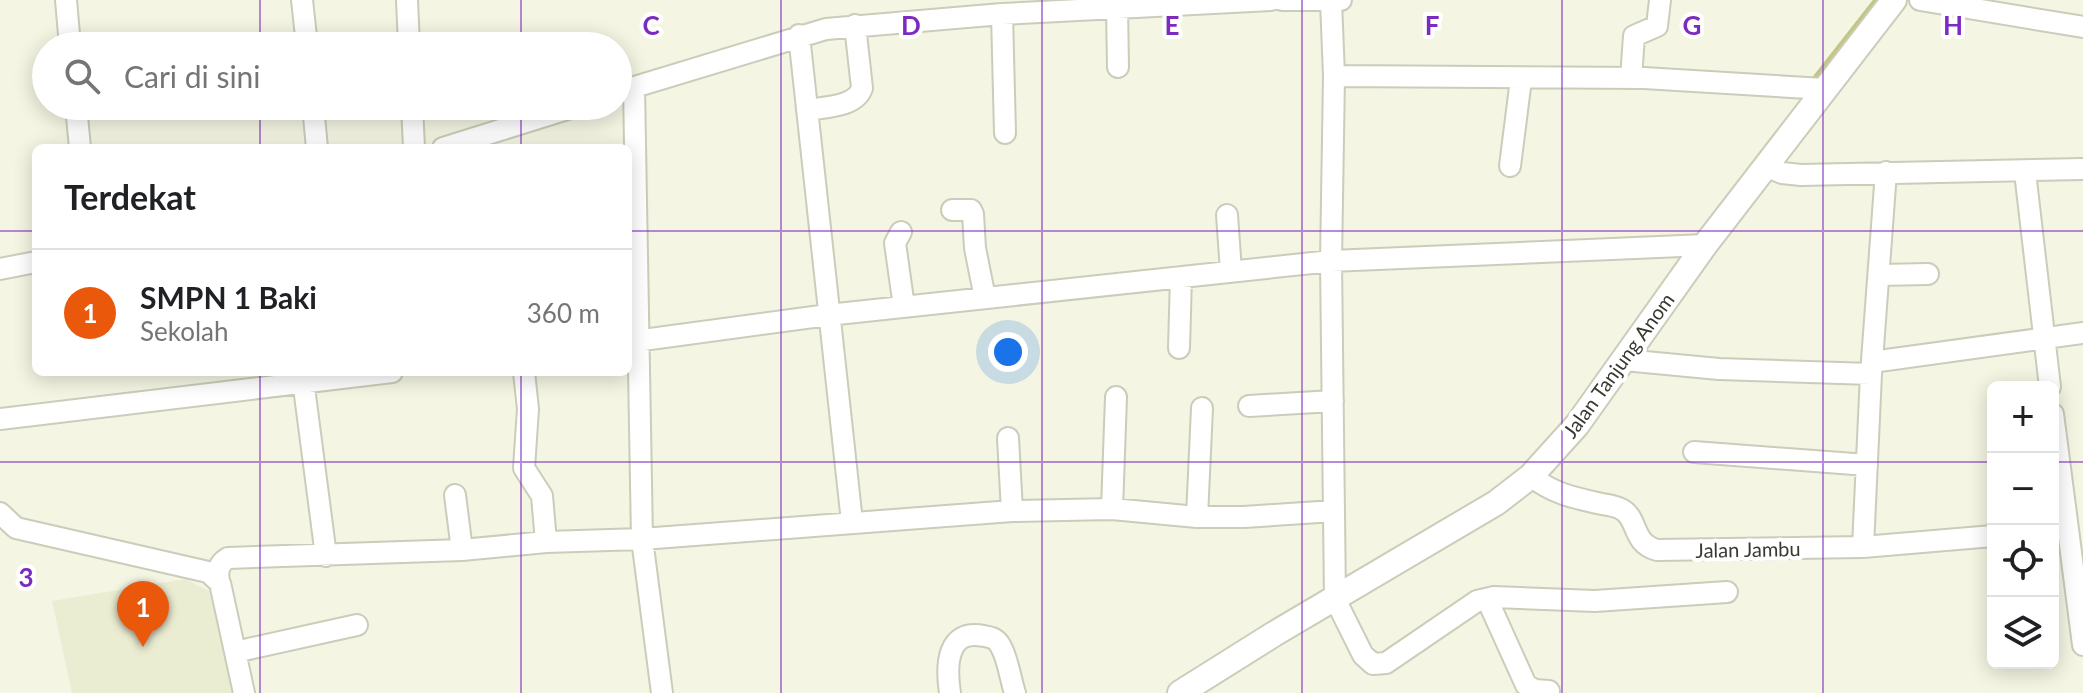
<!DOCTYPE html>
<html lang="id">
<head>
<meta charset="utf-8">
<style>
  :root { --surface:#fff; --page:#f6f6f6; --text:#202124; --muted:#757577; --line:#e0e0e0; --accent:#ea580c }
  body { margin:0; font-family:Lato,sans-serif; background:var(--page); color:var(--text) }
  .controls { position:absolute; right:24px; bottom:24px; display:grid; overflow:hidden; border-radius:12px; box-shadow:0 4px 20px #0003 }
  .controls button { width:72px; height:72px; display:grid; place-items:center; padding:0; border:0; border-bottom:2px solid var(--line); background:var(--surface); color:var(--text); font:40px sans-serif }
  .you { position:absolute; left:1008px; top:352px; width:28px; height:28px; margin:-20px; border:6px solid #fff; border-radius:50%; background:#1a73e8; box-shadow:0 0 0 12px #1a73e833 }
  .badge { display:grid; place-items:center; width:52px; height:52px; border-radius:50%; background:var(--accent); color:#fff; font-size:26px; font-weight:700 }
  .pin { position:absolute; translate:-50% -66px; filter:drop-shadow(0 2px 4px #0008) }
  .pin::after { content:''; position:absolute; top:42px; width:28px; height:24px; background:inherit; clip-path:polygon(0 0,100% 0,50% 100%) }
  .list { margin:0; padding:0; list-style:none }
  h2 { display:flex; justify-content:space-between; align-items:center; height:104px; margin:0; padding:0 32px; font-size:34px }
  h2 small { font-size:26px; font-weight:400; color:var(--muted) }
  .list li { display:grid; grid-template-columns:52px 1fr auto; gap:24px; align-items:center; box-sizing:border-box; height:128px; padding:0 32px; border-top:2px solid var(--line) }
  .list b { display:block; font-size:30px; white-space:nowrap }
  .list p { margin:0; font-size:26px; white-space:nowrap; color:var(--muted) }
  .list em { font-size:26px; font-style:normal; color:var(--muted) }
  .icon { flex:none; width:44px; height:44px; fill:none; stroke:currentColor; stroke-width:2; stroke-linecap:round; stroke-linejoin:round }
  .map { position:relative; flex:none; width:2083px; height:693px; overflow:hidden }
  .search { position:absolute; background:var(--surface); box-shadow:0 4px 20px #0003; left:32px; top:32px; width:600px; height:88px; display:flex; align-items:center; gap:20px; box-sizing:border-box; padding:0 28px; border-radius:44px; color:var(--muted); font-size:30px }
  .panel { position:absolute; background:var(--surface); box-shadow:0 4px 20px #0003; left:32px; top:144px; width:600px; height:232px; border-radius:12px }
  .map>svg:first-child { display:block }
  .built { fill:#ebedd2 }
  .lines { fill:none; stroke-linecap:round; stroke-linejoin:round }
  .stream { stroke:#c3c683; stroke-width:5 }
  .minor-casing { stroke:#cbccb9; stroke-width:24 }
  .major-casing { stroke:#cbccb9; stroke-width:28 }
  .minor { stroke:#fff; stroke-width:20 }
  .major { stroke:#fff; stroke-width:24 }
  .grid { fill:none; stroke:#7b2cbf; stroke-width:2; stroke-opacity:0.55 }
  .labels { text-anchor:middle; dominant-baseline:central; stroke-width:8; stroke-linejoin:round; paint-order:stroke }
  .street-label { font-size:20px; fill:#393932; stroke:#fff }
  .grid-label { font-size:26px; text-anchor:middle; font-weight:bold; fill:#7b2cbf; stroke:#fff; stroke-width:8; stroke-linejoin:round; paint-order:stroke }
</style>
</head>
<body>
<div class="map">
<svg width="2083" height="693" viewBox="0 0 2083 693">
  <rect width="100%" height="100%" fill="#f4f5e2"/>
  <path class="built" d="M185,579L211,592L235,693H72L52,601Z"/>
  <g class="lines">
    <path class="stream" d="M1814,79L1876,0"/>
    <g class="minor-casing">
      <path id="minor" d="M66,0L70,46
        M302,0L307,46
        M407,0L409,46
        M1282,0H1341
        M1920,0L2083,27
        M1331,1L1334,76L1331,261L1335,599L1363,655L1373,664L1386,663L1477,601L1494,597L1595,601L1727,592
        M1117,8L1118,67
        M1002,14L1005,133
        M799,35L852,522
        M1334,76L1644,78L1824,89
        M1631,78L1634,36L1657,26L1660,0
        M634,87L642,539L662,693
        M618,92L826,29L1002,14L1271,0
        M76,106L80,148
        M313,106L317,148
        M412,106L414,148
        M807,110C825,107 856,107 862,88L855,25
        M443,148L577,106
        M1510,166L1521,79
        M1765,166L1782,173L1801,175L2083,169
        M2025,172L2050,387
        M952,210H971L973,214L975,248L985,298
        M1227,215L1231,271
        M901,232L895,243L904,307
        M0,269L36,262
        M1879,275L1928,274
        M628,342L828,315L1331,261L1705,245
        M1179,348L1181,277
        M1624,360L1719,369L1871,374
        M1872,362L2083,333
        M302,372L326,556
        M524,372L528,409L524,468L542,496L546,542
        M1249,406L1333,401
        M2053,414L2083,645
        M0,419L392,372
        M1008,438L1012,511
        M1694,452L1867,465
        M1531,476C1553,494 1575,498 1602,504C1608,505 1616,506 1621,509C1639,518 1631,543 1657,550L1863,547L1993,536
        M455,495L462,550
        M1112,509L1116,397
        M0,513L16,528L208,572L220,583L244,693
        M1197,517L1202,408
        M1863,547L1871,374L1886,172
        M219,581C217,571 219,563 228,558L462,550L546,542L642,539L1012,511L1112,509L1197,517H1244L1334,511
        M1487,599L1526,685L1535,690L1549,691
        M235,652L357,625
        M950,693C946,667 946,628 984,636C990,637 996,638 1000,645C1008,658 1010,678 1015,693"/>
    </g>
    <g class="major-casing">
      <path id="major" d="M1180,693L1274,634L1496,503L1531,476L1577,425L1705,245L1894,0"/>
    </g>
    <use href="#minor" class="minor"/>
    <use href="#major" class="major"/>
  </g>
  <path class="grid" d="M260,0V46M521,0V46M781,0V693M1042,0V693M1302,0V693M1562,0V693M1823,0V693M260,106V148M521,106V148M0,231H36M628,231H2083M260,372V693M521,372V693M0,462H1993M2053,462H2083"/>
  <g class="labels">
    <g class="street-label">
      <text transform="translate(1618 365) rotate(-54)">Jalan Tanjung Anom</text>
      <text transform="translate(1748 549) rotate(-1)">Jalan Jambu</text>
    </g>
  </g>
  <g class="grid-label">
    <text x="651" y="35">C</text>
    <text x="911" y="35">D</text>
    <text x="1172" y="35">E</text>
    <text x="1432" y="35">F</text>
    <text x="1692" y="35">G</text>
    <text x="1953" y="35">H</text>
    <text x="26" y="587">3</text>
  </g>
</svg>
<div class="controls">
<button>+</button>
<button>−</button>
<button><svg class="icon" aria-label="locate" viewBox="0 0 24 24"><circle cx="12" cy="12" r="6"/><path d="M12 2v4M12 18v4M2 12h4M18 12h4"/></svg></button>
<button><svg class="icon" aria-label="layers" viewBox="0 0 24 24"><path d="M12 4l9 5-9 5-9-5zM3 14l9 5 9-5"/></svg></button>
</div>
<div class="you"></div>
<div class="pin badge" style="left:143px;top:647px">1</div>
<div class="search"><svg class="icon" aria-label="search" viewBox="0 0 24 24"><circle cx="10" cy="10" r="6"/><path d="M15 15l6 6"/></svg>Cari di sini</div>
<section class="panel">
<h2>Terdekat<small></small></h2>
<ul class="list">
<li><span class="badge">1</span><div><b>SMPN 1 Baki</b><p>Sekolah</p></div><em>360 m</em></li>
</ul>
</section>
</div>
</body>
</html>
